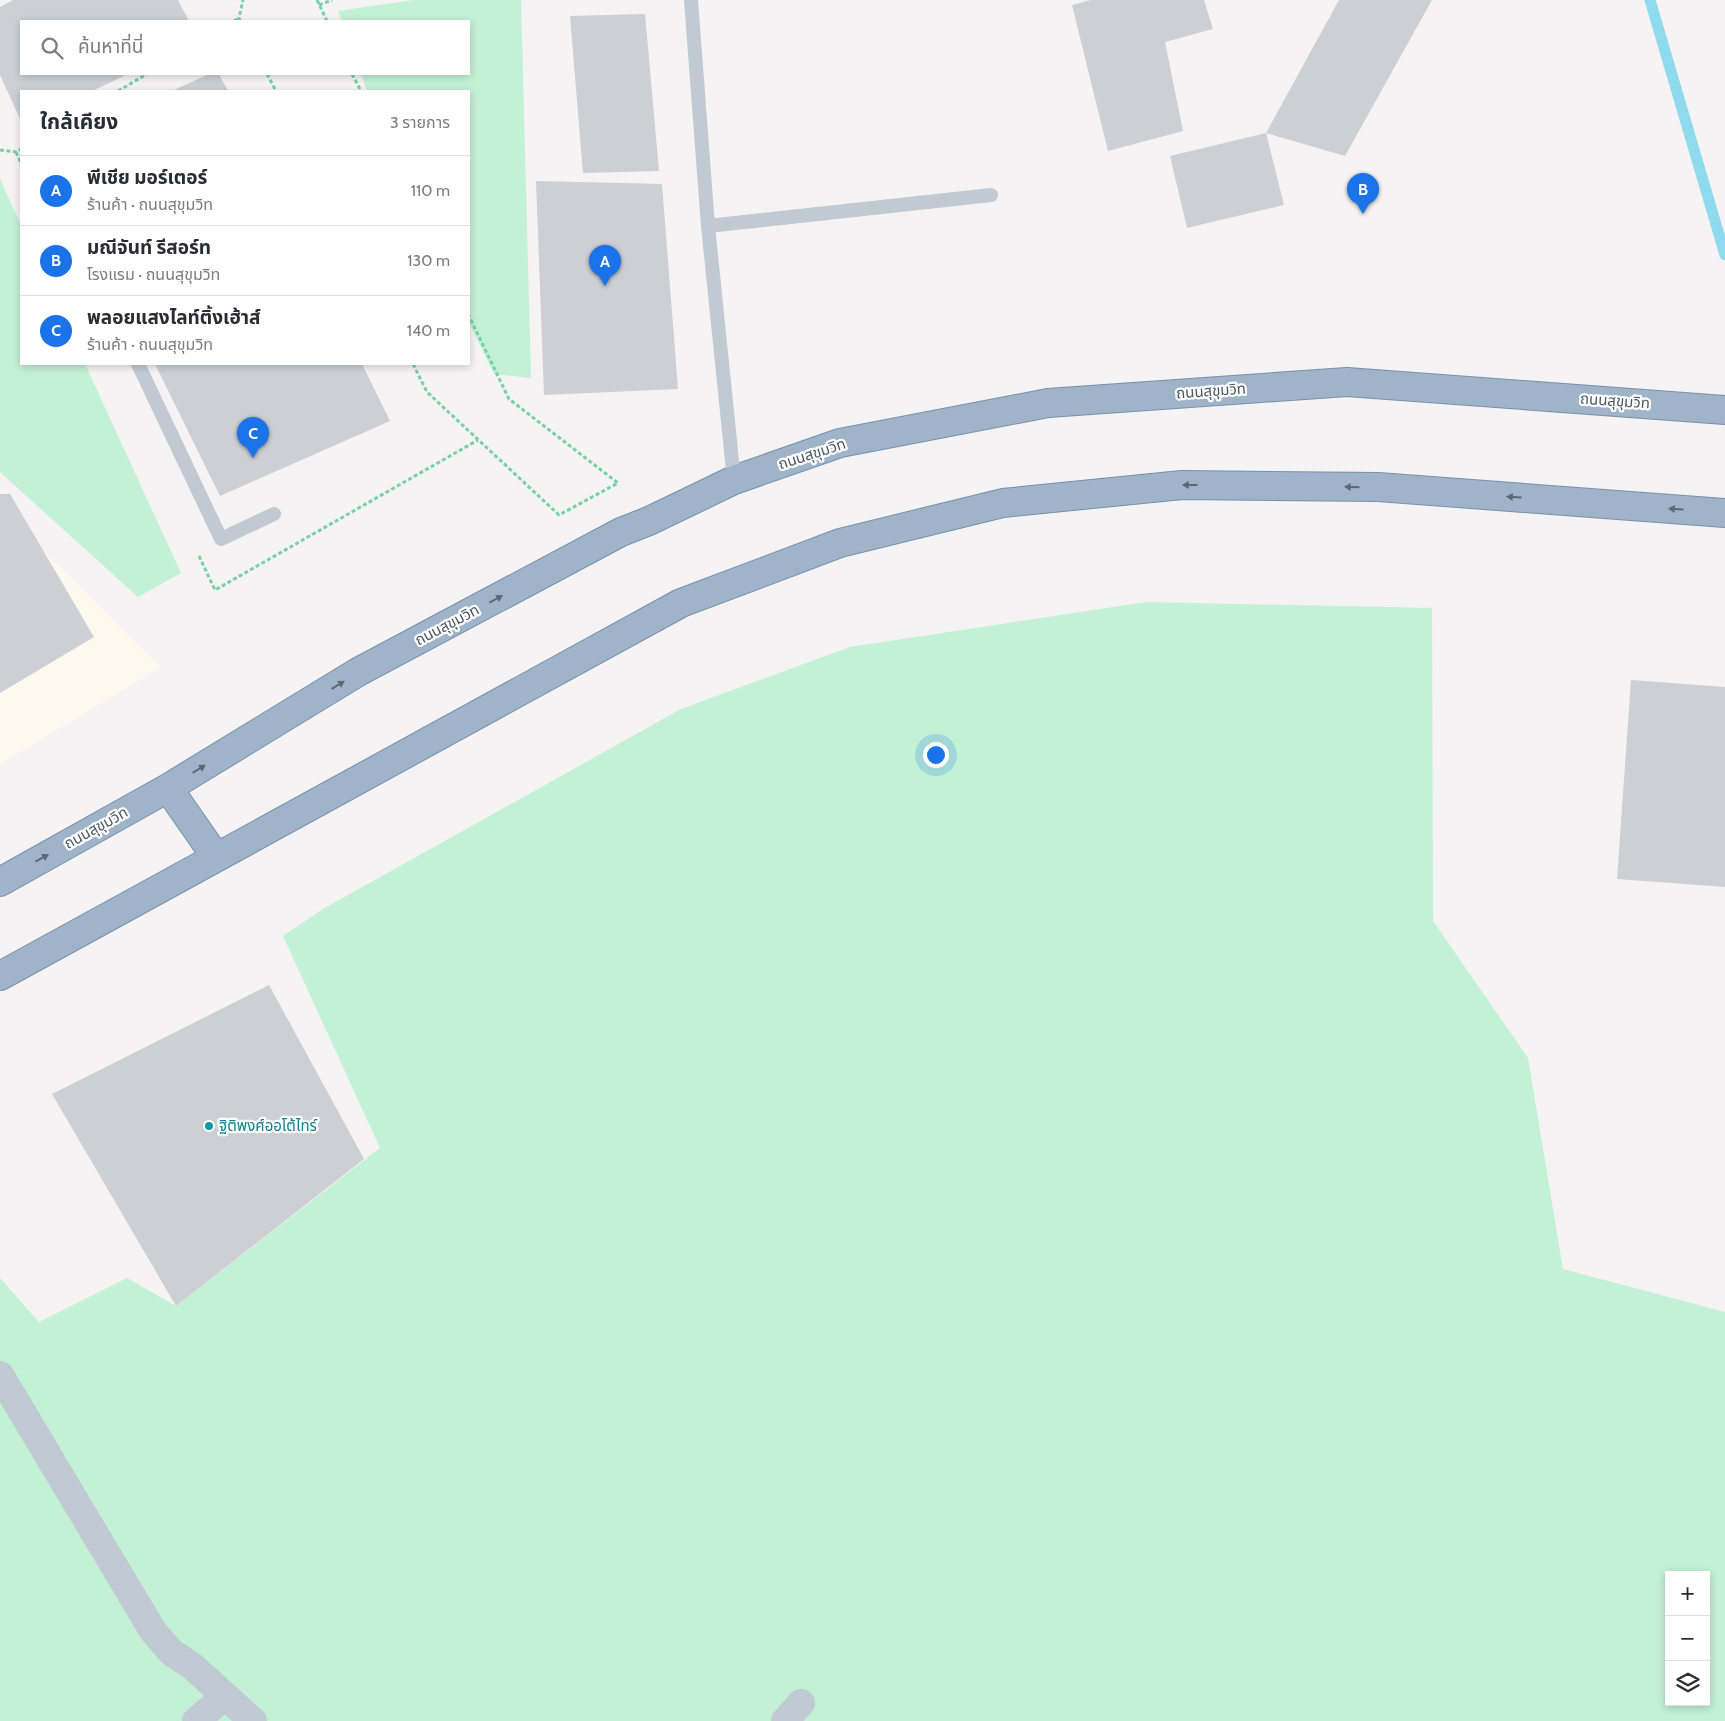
<!DOCTYPE html>
<html lang="th">
<head>
<meta charset="utf-8">
<style>
  :root { --surface:#fff; --page:#f2f2f3; --text:#2b2b33; --muted:#7c7c81; --line:#e1e1e2; --accent:#1a73e8 }
  body { margin:0; font-family:Cabin,"Noto Sans Thai",sans-serif; background:var(--page); color:var(--text) }
  .controls { position:absolute; right:15px; bottom:15px; display:grid; overflow:hidden; border-radius:0px; box-shadow:0 2px 8px #0003 }
  .controls button { width:45px; height:45px; display:grid; place-items:center; padding:0; border:0; border-bottom:1px solid var(--line); background:var(--surface); color:var(--text); font:25px sans-serif }
  .you { position:absolute; left:935px; top:754px; width:18px; height:18px; margin:-12px; border:4px solid #fff; border-radius:50%; background:#1a73e8; box-shadow:0 0 0 8px #1a73e833 }
  .badge { display:grid; place-items:center; width:32px; height:32px; border-radius:50%; background:var(--accent); color:#fff; font-size:16px; font-weight:700 }
  .pin { position:absolute; translate:-50% -41px; filter:drop-shadow(0 1px 2px #0008) }
  .pin::after { content:''; position:absolute; top:26px; width:18px; height:15px; background:inherit; clip-path:polygon(0 0,100% 0,50% 100%) }
  .list { margin:0; padding:0; list-style:none }
  h2 { display:flex; justify-content:space-between; align-items:center; height:65px; margin:0; padding:0 20px; font-size:21px }
  h2 small { font-size:16px; font-weight:400; color:var(--muted) }
  .list li { display:grid; grid-template-columns:32px 1fr auto; gap:15px; align-items:center; box-sizing:border-box; height:70px; padding:0 20px; border-top:1px solid var(--line) }
  .list b { display:block; font-size:19px; white-space:nowrap }
  .list p { margin:0; font-size:16px; white-space:nowrap; color:var(--muted) }
  .list em { font-size:16px; font-style:normal; color:var(--muted) }
  .icon { flex:none; width:28px; height:28px; fill:none; stroke:currentColor; stroke-width:2; stroke-linecap:round; stroke-linejoin:round }
  .map { position:relative; flex:none; width:1725px; height:1721px; overflow:hidden }
  .search { position:absolute; background:var(--surface); box-shadow:0 2px 8px #0003; left:20px; top:20px; width:450px; height:55px; display:flex; align-items:center; gap:12px; box-sizing:border-box; padding:0 18px; border-radius:0px; color:var(--muted); font-size:19px }
  .panel { position:absolute; background:var(--surface); box-shadow:0 2px 8px #0003; left:20px; top:90px; width:450px; height:275px; border-radius:0px }
  .map>svg:first-child { display:block }
  .commercial { fill:#fdf9ef }
  .green { fill:#c3f1d5; fill-rule:evenodd }
  .lines { fill:none; stroke-linecap:round; stroke-linejoin:round }
  .stream { stroke:#90daee; stroke-width:11 }
  .building { fill:#cdcfd5 }
  .trunk-casing { stroke:#7690ad; stroke-width:30 }
  .path { stroke:#7ad0a6; stroke-width:3; stroke-dasharray:4 2.5; stroke-linecap:butt }
  .service { stroke:#c1cad2; stroke-width:14 }
  .minor { stroke:#c1cad2; stroke-width:28 }
  .trunk { stroke:#9fb4c9; stroke-width:28 }
  .oneway { fill:#5b6976 }
  .culture-dot { fill:#0f9aa8; stroke:#fff; stroke-width:2 }
  .labels { text-anchor:middle; dominant-baseline:central; stroke-width:4.5; stroke-linejoin:round; paint-order:stroke }
  .street-label { font-size:15px; fill:#4a5661; stroke:#fff }
  .culture-label { font-size:15px; fill:#0d838f; stroke:#fff; text-anchor:start }
</style>
</head>
<body>
<div class="map">
<svg width="1725" height="1721" viewBox="0 0 1725 1721">
  <rect width="100%" height="100%" fill="#f5f3f3"/>
  <path class="commercial" d="M0,508L161,667L0,764Z"/>
  <path class="green" d="M413,0H521L531,378L494,374L469,323V91H367L361,74H469V21H342L338,11Z
    M0,179L21,225V364H85L181,573L138,597L0,472Z
    M1146,602L1432,608L1433,921L1528,1058L1563,1269L1725,1312V1721H0V1278L39,1322L127,1278L176,1306L380,1148L283,936L323,909L681,709L850,647ZM1669,1575H1706V1702H1669Z"/>
  <g class="lines">
    <path class="stream" d="M1650,0L1725,255"/>
  </g>
  <path class="building" d="M13,0H178L189,21H21V74H128L92,91H21V121L0,75V7Z
    M1091,0H1204L1213,29L1165,42L1183,131L1108,151L1072,5Z
    M1339,0H1432L1345,156L1266,133Z
    M645,14L659,171L583,173L570,16Z
    M209,74H219L228,91H172Z
    M1266,133L1284,205L1187,228L1170,156Z
    M536,181L662,184L678,389L544,395Z
    M155,364H362L390,421L220,496Z
    M0,494H10L94,637L0,693Z
    M1631,680L1725,687V887L1617,879Z
    M269,985L364,1159L176,1306L52,1094Z"/>
  <g class="lines">
    <g class="trunk-casing">
      <path id="trunk" d="M168,788L216,857
        M0,882L168,788L358,672L621,532L649,521L734,480L840,443L1048,403L1347,382L1725,410
        M0,976L681,603L840,543L1003,503L1182,485L1378,487L1725,513"/>
    </g>
    <path class="path" d="M317,0L327,21
      M319,5L332,0
      M234,21L239,18
      M240,21L239,18L243,0
      M267,74L276,91
      M352,74L361,91
      M118,91L147,74
      M0,150L16,152L21,149
      M16,152L21,163
      M413,364L427,392L559,515L618,483L509,399L469,316
      M199,556L215,590L478,440"/>
    <path class="service" d="M691,0L708,226L734,480
      M708,226L991,195
      M138,364L221,539L274,514"/>
    <path class="minor" d="M0,1375L153,1631L171,1652L192,1666L253,1721
      M196,1721L225,1696
      M785,1721L801,1703"/>
    <use href="#trunk" class="trunk"/>
  </g>
  <defs><path id="oneway-solid" d="M-6-.8H1V-3.2L6.5 0L1 3.2V.8H-6Z" transform="scale(1.25)"/></defs>
  <g class="oneway">
    <use href="#oneway-solid" transform="translate(1190 485) rotate(-180)"/>
    <use href="#oneway-solid" transform="translate(1352 487) rotate(-179)"/>
    <use href="#oneway-solid" transform="translate(1514 497) rotate(-176)"/>
    <use href="#oneway-solid" transform="translate(1676 509) rotate(-176)"/>
    <use href="#oneway-solid" transform="translate(496 599) rotate(-28)"/>
    <use href="#oneway-solid" transform="translate(338 685) rotate(-31)"/>
    <use href="#oneway-solid" transform="translate(199 769) rotate(-31)"/>
    <use href="#oneway-solid" transform="translate(42 858) rotate(-29)"/>
  </g>
  <circle class="culture-dot" cx="209" cy="1126" r="5"/>
  <g class="labels">
    <g class="street-label">
      <text transform="translate(1211 391) rotate(-4)">ถนนสุขุมวิท</text>
      <text transform="translate(1615 401) rotate(4)">ถนนสุขุมวิท</text>
      <text transform="translate(812 454) rotate(-18)">ถนนสุขุมวิท</text>
      <text transform="translate(447 625) rotate(-28)">ถนนสุขุมวิท</text>
      <text transform="translate(96 828) rotate(-29)">ถนนสุขุมวิท</text>
    </g>
    <g class="culture-label">
      <text x="219" y="1126">ฐิติพงศ์ออโต้ไทร์</text>
    </g>
  </g>
</svg>
<div class="controls">
<button>+</button>
<button>−</button>
<button><svg class="icon" aria-label="layers" viewBox="0 0 24 24"><path d="M12 4l9 5-9 5-9-5zM3 14l9 5 9-5"/></svg></button>
</div>
<div class="you"></div>
<div class="pin badge" style="left:605px;top:286px">A</div>
<div class="pin badge" style="left:1363px;top:214px">B</div>
<div class="pin badge" style="left:253px;top:458px">C</div>
<div class="search"><svg class="icon" aria-label="search" viewBox="0 0 24 24"><circle cx="10" cy="10" r="6"/><path d="M15 15l6 6"/></svg>ค้นหาที่นี่</div>
<section class="panel">
<h2>ใกล้เคียง<small>3 รายการ</small></h2>
<ul class="list">
<li><span class="badge">A</span><div><b>พีเชีย มอร์เตอร์</b><p>ร้านค้า · ถนนสุขุมวิท</p></div><em>110 m</em></li>
<li><span class="badge">B</span><div><b>มณีจันท์ รีสอร์ท</b><p>โรงแรม · ถนนสุขุมวิท</p></div><em>130 m</em></li>
<li><span class="badge">C</span><div><b>พลอยแสงไลท์ติ้งเฮ้าส์</b><p>ร้านค้า · ถนนสุขุมวิท</p></div><em>140 m</em></li>
</ul>
</section>
</div>
</body>
</html>
